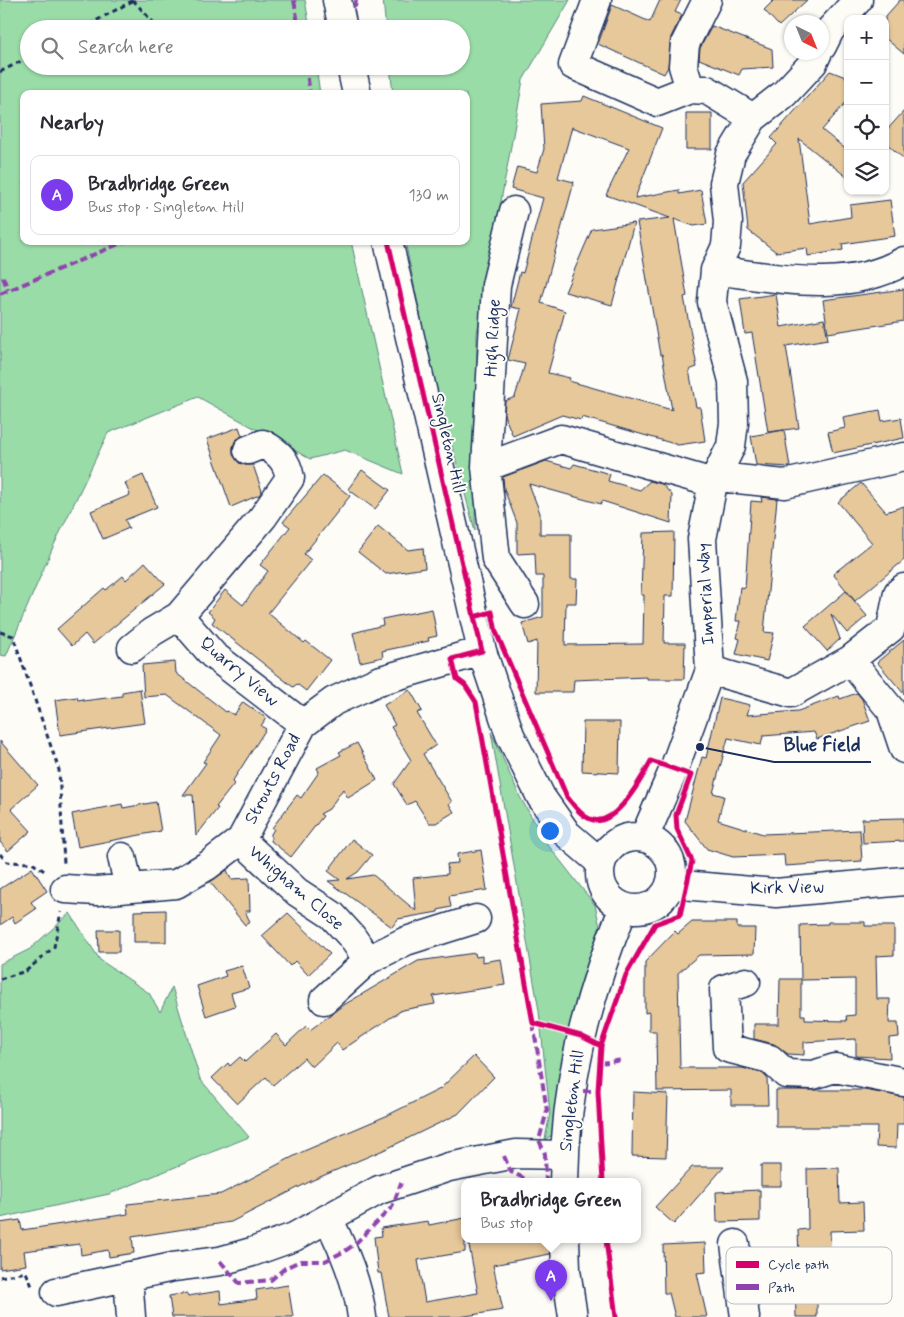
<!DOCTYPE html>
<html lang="en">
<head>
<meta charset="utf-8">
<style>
  :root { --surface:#fff; --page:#f7f7f7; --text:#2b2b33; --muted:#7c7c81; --line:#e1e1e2; --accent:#7c3aed }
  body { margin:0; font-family:Mynerve,sans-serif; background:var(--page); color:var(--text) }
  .controls { position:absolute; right:15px; top:15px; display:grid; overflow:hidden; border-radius:10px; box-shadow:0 1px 4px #0004 }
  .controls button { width:45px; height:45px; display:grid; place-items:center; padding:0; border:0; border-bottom:1px solid var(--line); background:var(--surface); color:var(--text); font:25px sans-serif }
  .compass { position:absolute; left:784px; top:15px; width:45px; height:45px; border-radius:50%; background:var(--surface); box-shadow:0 1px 4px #0004; rotate:137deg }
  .you { position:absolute; left:549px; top:830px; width:18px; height:18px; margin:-12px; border:4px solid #fff; border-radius:50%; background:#1a73e8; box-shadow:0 0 0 8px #1a73e833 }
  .badge { display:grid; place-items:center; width:32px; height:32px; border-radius:50%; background:var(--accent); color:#fff; font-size:16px; font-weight:700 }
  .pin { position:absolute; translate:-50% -41px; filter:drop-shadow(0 1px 2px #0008) }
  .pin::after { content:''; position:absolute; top:26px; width:18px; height:15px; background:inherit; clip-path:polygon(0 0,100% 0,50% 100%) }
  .popup { position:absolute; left:461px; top:1178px; width:180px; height:65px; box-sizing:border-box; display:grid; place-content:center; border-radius:10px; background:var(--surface); filter:drop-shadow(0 1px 4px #0005); font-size:16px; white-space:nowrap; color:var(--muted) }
  .popup b { font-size:19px; color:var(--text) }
  .popup::after { content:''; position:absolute; left:50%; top:100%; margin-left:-10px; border:10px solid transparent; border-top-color:var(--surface) }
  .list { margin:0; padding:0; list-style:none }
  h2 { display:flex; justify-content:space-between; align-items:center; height:65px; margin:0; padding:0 20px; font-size:21px }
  h2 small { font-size:16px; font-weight:400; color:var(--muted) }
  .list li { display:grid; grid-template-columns:32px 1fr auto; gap:15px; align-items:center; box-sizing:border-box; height:80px; margin:0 10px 10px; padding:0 10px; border:1px solid var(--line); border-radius:10px }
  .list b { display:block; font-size:19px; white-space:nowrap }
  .list p { margin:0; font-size:16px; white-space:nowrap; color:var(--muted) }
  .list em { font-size:16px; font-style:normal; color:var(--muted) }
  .icon { flex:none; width:28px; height:28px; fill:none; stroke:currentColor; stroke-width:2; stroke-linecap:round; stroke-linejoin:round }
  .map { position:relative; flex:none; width:904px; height:1317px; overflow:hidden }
  .search { position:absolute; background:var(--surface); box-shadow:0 1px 4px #0004; left:20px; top:20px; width:450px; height:55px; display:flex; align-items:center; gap:12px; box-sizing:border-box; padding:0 18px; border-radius:28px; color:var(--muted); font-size:19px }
  .panel { position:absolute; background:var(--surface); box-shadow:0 1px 4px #0004; left:20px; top:90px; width:450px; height:155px; border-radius:10px }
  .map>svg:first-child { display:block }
  .green { fill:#9adca7; stroke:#5a8682 }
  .building { fill:#e7c89a; stroke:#1b2f5e; fill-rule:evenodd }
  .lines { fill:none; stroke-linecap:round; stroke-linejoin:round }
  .minor-casing { stroke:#1b2f5e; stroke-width:31 }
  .path { stroke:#1b2f5e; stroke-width:3; stroke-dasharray:5 4; stroke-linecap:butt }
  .minor { stroke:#fdfcf7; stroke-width:28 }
  .quiet { stroke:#8e44ad; stroke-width:4; stroke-dasharray:8 4; stroke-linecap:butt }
  .cycleway-casing { stroke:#fdfcf7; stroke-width:8 }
  .cycleway { stroke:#d6006c; stroke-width:5 }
  .labels { text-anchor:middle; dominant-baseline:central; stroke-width:4; stroke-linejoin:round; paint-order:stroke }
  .street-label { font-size:18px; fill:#1b2f5e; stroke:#fdfcf7 }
  .key { fill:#fdfcf7; stroke:#b9bec9; stroke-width:1 }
  .key-label { font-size:14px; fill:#1b2f5e }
  .leader { fill:none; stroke:#1b2f5e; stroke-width:2 }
  .callout-dot { fill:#1b2f5e; stroke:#fdfcf7; stroke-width:2 }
  .callout-label { font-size:19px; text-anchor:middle; font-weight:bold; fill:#1b2f5e; stroke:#fdfcf7; stroke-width:4; stroke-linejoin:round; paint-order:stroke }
</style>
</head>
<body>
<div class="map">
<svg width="904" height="1317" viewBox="0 0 904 1317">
  <rect width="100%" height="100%" fill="#fdfcf7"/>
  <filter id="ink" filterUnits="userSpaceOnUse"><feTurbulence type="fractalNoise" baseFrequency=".02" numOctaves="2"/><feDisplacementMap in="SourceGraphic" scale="10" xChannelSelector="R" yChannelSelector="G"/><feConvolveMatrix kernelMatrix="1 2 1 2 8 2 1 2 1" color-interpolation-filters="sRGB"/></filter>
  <g filter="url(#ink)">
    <path class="green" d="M0,0H305L310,29H29V66H316L320,94H24V241H351L403,474L345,450L310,459L198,397L108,433L53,547L6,656L0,655Z
      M383,0H570L523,80L477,333L475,531L432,372L405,241H466V94H393L390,66H461V29H386Z
      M491,732L520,797L548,845L595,905L601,931L555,1134L545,1139L550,1113L539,1011Z
      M70,913L100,960L149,993L160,1012L172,987L200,1079L249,1137L109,1194L0,1218V964L30,949Z"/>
    <path class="building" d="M660,0H681L675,12L682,15L671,37L668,67L664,74L598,44L612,5L650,22Z
      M774,0H807L779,26L764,10Z
      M900,0H904V54L885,38V17Z
      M712,26L772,49L773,67L742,69L739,75L699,59L700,48Z
      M830,71L848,78V100L822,130L848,151V178L799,139L810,224L851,217L850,205L890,200L895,236L842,244L843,250L808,256L807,248L776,252L748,230L743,182L777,144L771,138Z
      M584,96L662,128L635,198L679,190V194L701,190L707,224L694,226L674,219L687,296L684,297L697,367L689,370L696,407H700L705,441L678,445L582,417L581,420L562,415L513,436L504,415L505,401L515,397L525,364L508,360L521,309L511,307L520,272L523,273L543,198L511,189L517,167L537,172L544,149L541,104L582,101ZM572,127L629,148L606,195L670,218L637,222L660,355L662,354L672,410L569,381L570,378L548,373L565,311L541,303L574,182L558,178Z
      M904,111V159L885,142V132Z
      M686,113H712V149H686Z
      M634,223L612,305L565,292L592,229Z
      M904,289V321L828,333L823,300Z
      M776,294L781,327L824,319L828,339L786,346L799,428L768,432L752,333L745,334L740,299Z
      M880,410L882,421L901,418L904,438L833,453L828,432L845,428L843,417Z
      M239,427L242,436L235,441L233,447V455L239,463L245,465H253L262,491L259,495L231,507L207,439Z
      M784,430L790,467L756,465L751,436Z
      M546,461L571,468L574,464L610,474L608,481L640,490L650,481L662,484L672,495L671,523L602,501L601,504L529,484L540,513V534H571V579H577L576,603H566L565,645L643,644L644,595H641L643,533L674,532L673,596H665L664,643H685L684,679H647V677L574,680L573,692H536L537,641L528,644L522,623L543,617V576H536L535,553L517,554V523L504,489L503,477Z
      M362,470L390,490L375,509L348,489Z
      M143,475L157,507L125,520L129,528L103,539L91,511L130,495L125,483Z
      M323,475L350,496L304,554L311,560L268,613L304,643L306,641L330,660L306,691L297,684L293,687L212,623L215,618L208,612L225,590L243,605L268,571L260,565L290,527L283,522Z
      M861,483L886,512L904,506V560L855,601L833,574L872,543L838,502Z
      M761,497L777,499L764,632L774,633L767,661L736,654L740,639L737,638L741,621H736L740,587L745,588L751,501L762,502Z
      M378,526L408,550L423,548L425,568L386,574L358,552Z
      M145,562L165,584L93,644L85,634L72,646L57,629L104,588L106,590L123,576L126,580Z
      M846,591L867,616L847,633L831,614L840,639L827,651L805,626Z
      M432,609L437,636L428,638L429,641L382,651L383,657L360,662L353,633L383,625L382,619Z
      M904,640V694L877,662Z
      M175,662L176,673L226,712L227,711L234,715L243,702L266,718L261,726L266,729L232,782L234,784L216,807L218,808L196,836L193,795H183L206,763L203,762L221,735L167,695L144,697L142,665Z
      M140,689L145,723L60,735L55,700L77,697L78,700L83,699V701L122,696V692Z
      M410,690L422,711L417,713L436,745L423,754L452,802L449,804L454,812L436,823H429L415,801L407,805L394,784L411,760L391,727L395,725L384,705Z
      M857,693L862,699L870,721L817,739L814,732L763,736L761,745L728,738L713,793L724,796L718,820L763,834L860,830L862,861L785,866L784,855L733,857L707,849L685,821L702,757L706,758L720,698L750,705L747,715L798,711L839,696L840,699Z
      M583,722H620L619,773L582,771Z
      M0,741L38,785L11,809L31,831L8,851L0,842Z
      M357,743L377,780L348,798L343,789L329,809L320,814L323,816L291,857L271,841V834L274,829L272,828L297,795L301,798L319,772L317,768L341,755L339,752Z
      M156,802L161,831L78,847L72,814L122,804L123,808Z
      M904,818V841L863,843L862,819Z
      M352,839L372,855L358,872L347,879L373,875L416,911L413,878L448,874L447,864L458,863L457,854L481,850L487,890L449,896L451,907L438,910V912L398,919L392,927L328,881L340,880L328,871Z
      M32,868L47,891L31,902L36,909L15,923L12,917L0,925V889Z
      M227,870L231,879L249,878L250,911H245L250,922L245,925L210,882Z
      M166,910V942H134V911Z
      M288,913L330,954L308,975L295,961L290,966L262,936Z
      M692,922H737V928H755L754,954L699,955L678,973L680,1068H742L762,1073L767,1078L768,1105H731V1090L657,1091L656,1031H649V1012L645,1013V962L675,931L678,934Z
      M828,922H865V926H894V955L876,956L877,999H890L889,1023H898L899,1037L889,1038L890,1058L856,1056V1039L804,1042V1055L788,1054L774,1044L754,1039V1024H779L780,979H801L800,925L828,924ZM855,979V1015L846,1016L847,1021L805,1020V1015H801V980Z
      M98,930H119V952H99Z
      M475,953L476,957L482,956V962L501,959L505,985L433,996L435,1004L402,1010L342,1050L337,1043L312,1067L304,1058L273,1085L266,1077L237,1104L212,1078L228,1063L230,1066L240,1057L245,1062L276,1034L286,1045L306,1026L310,1030L342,1006L418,961Z
      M242,966L249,988L231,993L235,1006L206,1016L197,986L226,976L224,971Z
      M474,1056L494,1077L458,1114L388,1148L313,1180L231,1222L132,1237L134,1253L109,1257L108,1250L81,1255L80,1244L24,1251L26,1265L0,1269V1223L20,1220L22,1230L128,1214L127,1204L221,1194L304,1151L386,1116L440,1089Z
      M776,1090H864L904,1097V1124H897L896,1148L876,1147L877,1127H776Z
      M633,1092L668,1094L666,1157L632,1156Z
      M761,1165H781V1186H761Z
      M692,1167H724L674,1224L655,1207Z
      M839,1168L840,1203L863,1202L864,1230L830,1231L832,1284H817V1317H796L795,1286L809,1285H800L798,1230L808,1229L807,1169Z
      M760,1190V1221L717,1222L716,1192Z
      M465,1218V1252L418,1260L425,1302L478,1293L468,1240H550V1254L493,1265L503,1310L459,1317H389L381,1273H378L374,1237L382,1236L381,1228L428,1221L429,1225Z
      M705,1243L706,1272L697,1273L707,1317H675L669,1293H664L663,1245Z
      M288,1285L293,1317H172L169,1296L187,1293L188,1296L220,1291L221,1304L257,1299L256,1290Z"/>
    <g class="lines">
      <g class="minor-casing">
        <path id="minor" d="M337,0L343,29
          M597,0L573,65L657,102L690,89L707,90L753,118
          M822,46L830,30L858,0
          M351,66L357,94
          M690,89L683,66L685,44L707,0
          M514,211L496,285L486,467L496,559L525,604
          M388,241L482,651L510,735L541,797L567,834L601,863
          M715,270C777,278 847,294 904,261
          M486,467L561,439L713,483
          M718,477L785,484L904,457
          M179,616L213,655L303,724
          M132,648L152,632L179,616L263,517L290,478C287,460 278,452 263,444L248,450
          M850,660L891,710L904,749
          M710,670L791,693L850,660L891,628L898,593L904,588
          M600 873a36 36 0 1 1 72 0a36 36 0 1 1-72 0Z
          M644,838L674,769L710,670L702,539L713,483L731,446L734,423L733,381L712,302L715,270L726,246L728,222L724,183L731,154L753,118L784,94L813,63L818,52
          M241,840L297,892L332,915L352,937L368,960
          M122,857L129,888
          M670,884L776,893L904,881
          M65,889L97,891L176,884L207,866L241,840L303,724L334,701L378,681L482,651
          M746,982L724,989L727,1048L770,1059L786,1074L813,1075L835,1068L904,1082
          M324,1000L368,960L406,941L476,919
          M564,1182C565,1085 587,997 624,907
          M329,1220C344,1251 358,1283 362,1317
          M565,1240L566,1270L573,1317
          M735,1244L745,1317
          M128,1276L131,1317
          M56,1292L173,1267L220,1261L252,1252L294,1237L379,1190L449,1167L516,1154L565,1155"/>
      </g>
      <path class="path" d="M133,0L159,29
        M81,29L134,0
        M0,72L29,57
        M0,632L13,636L59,770L64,864
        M0,854L7,862L32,863L46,872
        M0,979L26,971L54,947L61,912
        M0,1277L26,1272L32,1286"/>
      <use href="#minor" class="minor"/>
      <path class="quiet" d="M294,0L299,29
        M355,7L356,0
        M306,66L310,94
        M3,277L8,290
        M0,294L126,241
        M533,1023L547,1111L539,1140L545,1154L546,1182
        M600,1063L623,1060
        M571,1091H598
        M504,1156L511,1172L532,1182
        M220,1261L239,1283L271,1280L285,1268L300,1261H325L345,1251L355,1244L392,1207L401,1183"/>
      <g class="cycleway-casing">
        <path id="cycleway" d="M388,241L482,651L452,659L457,679L465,685L476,702L533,1023L581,1036L601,1046
          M474,617L492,612L496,632L567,797C574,805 580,815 590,819C614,830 642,778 651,761L691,775L676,815L677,829L692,861L680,915L655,924L626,975L601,1046L598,1091L603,1182
          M606,1240L616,1317"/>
      </g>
      <use href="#cycleway" class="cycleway"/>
    </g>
  </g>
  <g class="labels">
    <g class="street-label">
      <text transform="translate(493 338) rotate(-87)">High Ridge</text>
      <text transform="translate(448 443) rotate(77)">Singleton Hill</text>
      <text transform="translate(706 594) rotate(-93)">Imperial Way</text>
      <text transform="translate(239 672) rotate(40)">Quarry View</text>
      <text transform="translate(273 779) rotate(-62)">Strouts Road</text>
      <text transform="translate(296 888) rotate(41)">Whigham Close</text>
      <text transform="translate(787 888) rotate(-1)">Kirk View</text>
      <text transform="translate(572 1101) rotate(-83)">Singleton Hill</text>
    </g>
  </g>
  <rect x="726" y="1247" width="166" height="57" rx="8" class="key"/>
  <rect x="736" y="1261" width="23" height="7" fill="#d6006c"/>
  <rect x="736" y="1284" width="23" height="6" fill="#8e44ad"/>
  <g class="key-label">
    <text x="768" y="1269">Cycle path</text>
    <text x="768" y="1292">Path</text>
  </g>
  <path class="leader" d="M700 747L774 762H871"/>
  <circle class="callout-dot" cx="700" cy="747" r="5"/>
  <g class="callout-label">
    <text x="822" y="751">Blue Field</text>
  </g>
</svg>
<div class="controls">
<button>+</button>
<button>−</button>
<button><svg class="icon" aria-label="locate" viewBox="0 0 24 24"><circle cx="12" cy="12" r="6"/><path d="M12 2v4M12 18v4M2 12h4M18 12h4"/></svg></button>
<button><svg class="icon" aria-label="layers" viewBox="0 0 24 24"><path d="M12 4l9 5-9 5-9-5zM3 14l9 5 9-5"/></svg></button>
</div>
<svg class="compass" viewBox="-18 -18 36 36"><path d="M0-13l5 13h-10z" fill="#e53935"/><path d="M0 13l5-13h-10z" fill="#7c7c81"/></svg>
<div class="you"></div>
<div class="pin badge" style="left:551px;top:1301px">A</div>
<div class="popup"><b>Bradbridge Green</b>Bus stop</div>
<div class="search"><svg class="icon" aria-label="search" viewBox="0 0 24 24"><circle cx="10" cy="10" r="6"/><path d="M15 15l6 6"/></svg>Search here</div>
<section class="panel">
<h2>Nearby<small></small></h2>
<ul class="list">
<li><span class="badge">A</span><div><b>Bradbridge Green</b><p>Bus stop · Singleton Hill</p></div><em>130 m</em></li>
</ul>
</section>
</div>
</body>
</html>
